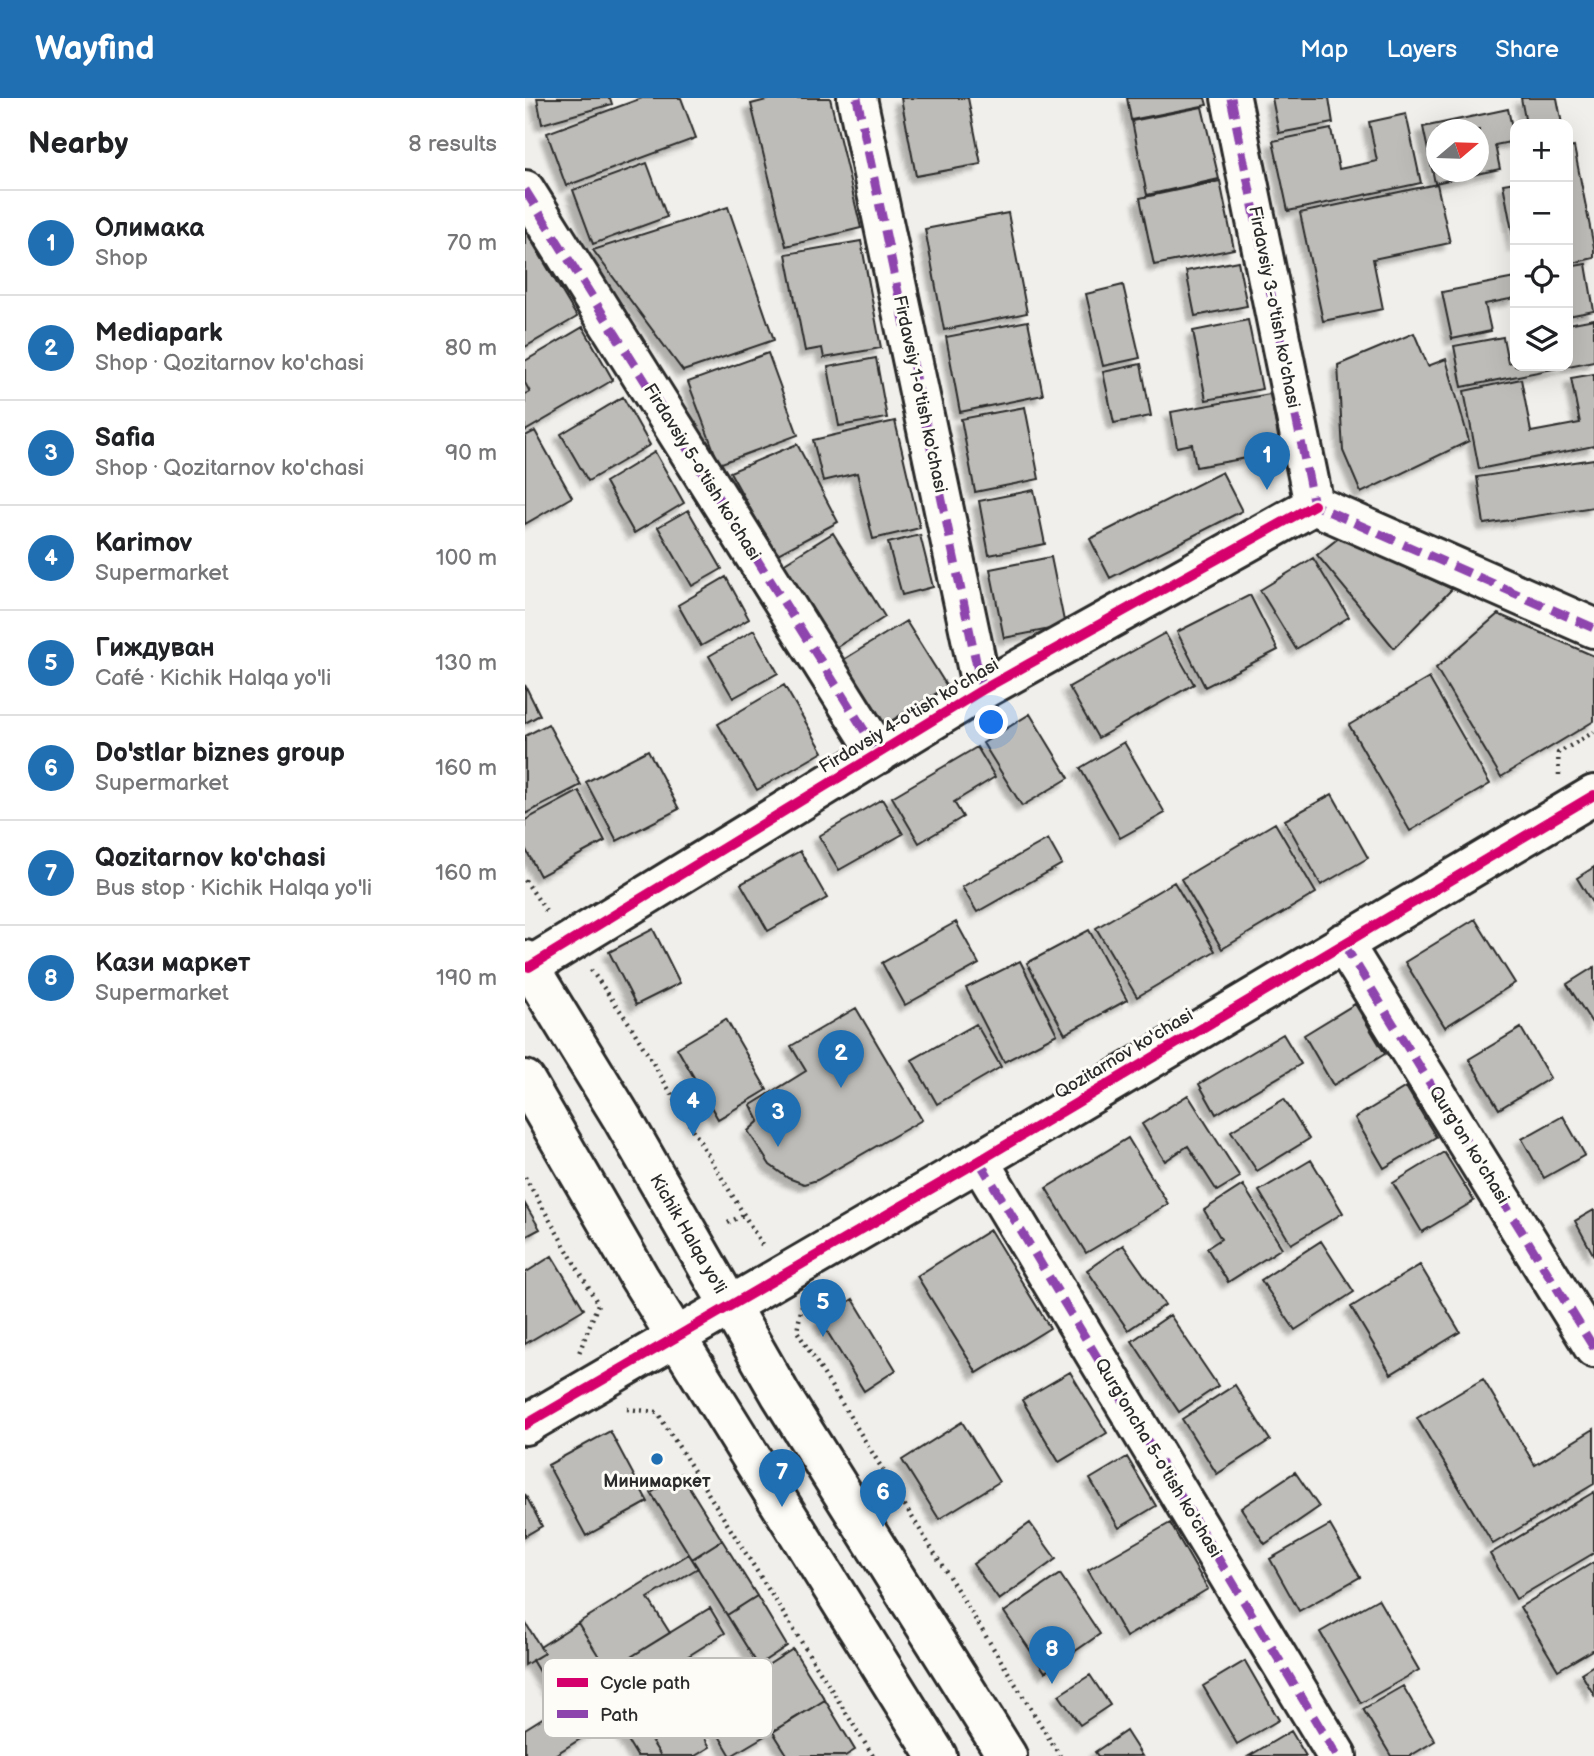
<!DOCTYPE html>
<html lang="en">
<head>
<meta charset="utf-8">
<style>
  :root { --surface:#fff; --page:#f2f2f2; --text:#202124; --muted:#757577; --line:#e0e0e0; --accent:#1f6fb2 }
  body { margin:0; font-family:"Balsamiq Sans",sans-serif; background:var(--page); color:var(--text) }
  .controls { position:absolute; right:21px; top:21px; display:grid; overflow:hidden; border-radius:14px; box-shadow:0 7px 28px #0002 }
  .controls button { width:63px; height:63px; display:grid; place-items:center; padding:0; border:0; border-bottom:2px solid var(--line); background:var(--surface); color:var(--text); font:35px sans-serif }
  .compass { position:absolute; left:901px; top:21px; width:63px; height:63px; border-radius:50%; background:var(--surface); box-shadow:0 7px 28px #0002; rotate:71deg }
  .you { position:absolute; left:467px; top:625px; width:24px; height:24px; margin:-18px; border:5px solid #fff; border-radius:50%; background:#1a73e8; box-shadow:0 0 0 10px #1a73e833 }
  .badge { display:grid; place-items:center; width:46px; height:46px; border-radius:50%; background:var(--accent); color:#fff; font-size:23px; font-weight:700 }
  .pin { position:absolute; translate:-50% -58px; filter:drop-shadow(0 2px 4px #0008) }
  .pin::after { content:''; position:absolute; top:37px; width:24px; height:21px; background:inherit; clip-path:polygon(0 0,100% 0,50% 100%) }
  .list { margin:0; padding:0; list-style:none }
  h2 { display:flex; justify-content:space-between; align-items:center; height:91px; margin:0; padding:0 28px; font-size:30px }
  h2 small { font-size:23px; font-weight:400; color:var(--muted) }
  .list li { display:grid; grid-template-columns:46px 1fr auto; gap:21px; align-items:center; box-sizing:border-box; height:105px; padding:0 28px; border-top:2px solid var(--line) }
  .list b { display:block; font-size:26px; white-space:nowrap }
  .list p { margin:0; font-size:23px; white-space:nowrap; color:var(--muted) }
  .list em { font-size:23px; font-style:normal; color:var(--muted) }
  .icon { flex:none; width:38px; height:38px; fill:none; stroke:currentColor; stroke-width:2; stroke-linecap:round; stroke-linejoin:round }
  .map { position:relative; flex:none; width:1069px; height:1658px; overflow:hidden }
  header { display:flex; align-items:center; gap:42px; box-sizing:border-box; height:98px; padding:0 35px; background:var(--accent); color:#fff }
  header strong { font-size:33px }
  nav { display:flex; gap:38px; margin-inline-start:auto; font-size:24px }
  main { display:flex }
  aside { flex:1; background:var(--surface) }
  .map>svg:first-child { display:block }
  .building { fill:#bdbcb8; stroke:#2b2b2b; stroke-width:2; fill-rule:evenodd; filter:url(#shadow) }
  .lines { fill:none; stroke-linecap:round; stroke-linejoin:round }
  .street-casing { stroke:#2b2b2b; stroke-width:44 }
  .highway-casing { stroke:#2b2b2b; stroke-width:44 }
  .path { stroke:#2b2b2b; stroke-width:4.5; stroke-dasharray:2 5; stroke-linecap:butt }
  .street { stroke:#fdfcf7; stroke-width:38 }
  .highway { stroke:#fdfcf7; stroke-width:38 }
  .quiet { stroke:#8e44ad; stroke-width:9; stroke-dasharray:18 9; stroke-linecap:butt }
  .cycleway-casing { stroke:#fdfcf7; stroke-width:15 }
  .cycleway { stroke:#d6006c; stroke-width:10 }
  .poi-dot { fill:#1f6fb2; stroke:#fdfcf7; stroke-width:2.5 }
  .labels { text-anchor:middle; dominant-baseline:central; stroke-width:6; stroke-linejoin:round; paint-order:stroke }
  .street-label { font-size:18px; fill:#2b2b2b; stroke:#fdfcf7 }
  .poi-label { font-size:18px; font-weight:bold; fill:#2b2b2b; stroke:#fdfcf7 }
  .key { fill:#fdfcf7; stroke:#bebdba; stroke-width:2 }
  .key-label { font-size:19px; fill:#2b2b2b }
</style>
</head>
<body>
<header>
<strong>Wayfind</strong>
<nav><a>Map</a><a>Layers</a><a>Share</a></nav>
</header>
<main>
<aside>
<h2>Nearby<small>8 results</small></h2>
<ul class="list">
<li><span class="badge">1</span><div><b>Олимака</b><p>Shop</p></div><em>70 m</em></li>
<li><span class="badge">2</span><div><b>Mediapark</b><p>Shop · Qozitarnov ko'chasi</p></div><em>80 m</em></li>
<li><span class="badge">3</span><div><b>Safia</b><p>Shop · Qozitarnov ko'chasi</p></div><em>90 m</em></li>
<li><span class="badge">4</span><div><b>Karimov</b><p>Supermarket</p></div><em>100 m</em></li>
<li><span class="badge">5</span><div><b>Гиждуван</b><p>Café · Kichik Halqa yo'li</p></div><em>130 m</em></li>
<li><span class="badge">6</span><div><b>Do'stlar biznes group</b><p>Supermarket</p></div><em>160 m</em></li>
<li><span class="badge">7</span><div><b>Qozitarnov ko'chasi</b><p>Bus stop · Kichik Halqa yo'li</p></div><em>160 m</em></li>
<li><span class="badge">8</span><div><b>Кази маркет</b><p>Supermarket</p></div><em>190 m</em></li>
</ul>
</aside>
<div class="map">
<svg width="1069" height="1658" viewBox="0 0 1069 1658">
  <defs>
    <filter id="shadow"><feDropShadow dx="-6" dy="6" stdDeviation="2" flood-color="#0004"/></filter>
  </defs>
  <rect width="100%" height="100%" fill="#f0efeb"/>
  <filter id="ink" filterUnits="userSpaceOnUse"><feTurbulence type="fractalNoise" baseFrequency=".0143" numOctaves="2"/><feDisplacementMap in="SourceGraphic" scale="14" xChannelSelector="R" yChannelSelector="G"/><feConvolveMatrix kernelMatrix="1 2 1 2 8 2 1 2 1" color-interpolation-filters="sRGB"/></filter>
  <g filter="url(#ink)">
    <path class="building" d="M12,0H85L87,6L17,26Z
      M117,0H156L171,40L41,88L22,35Z
      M249,0H305L336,130L261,148L226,6Z
      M376,0H443L456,66L391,78Z
      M602,0H680L682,7L606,22Z
      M747,0H804L808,25L754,35Z
      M996,0H1032L1037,26H1001Z
      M677,9L694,81L622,97L607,23Z
      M983,11L990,43L970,47L975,71L910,85L898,29ZM912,32H954V74H912Z
      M881,16L896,85L763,113L748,43L806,31L814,71L852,63L844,24Z
      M1049,49L1069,149V160L1043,166V50Z
      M122,65L142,119L68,146L48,92Z
      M695,83L709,151L629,167L615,100Z
      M990,84V149L978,86Z
      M912,86L925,145L848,161L858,211L798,223L775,115Z
      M203,109L249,242L158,273L68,152Z
      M483,115L502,215L419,232L400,131Z
      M0,132L52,219L0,249Z
      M336,143L356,250L299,260L297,250L280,253L261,156Z
      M713,163L722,208L670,218L661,173Z
      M1061,166L1069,213L1043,218V169Z
      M990,180V200L960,206L966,233L927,241L917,194Z
      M598,187L615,260L578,268L561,196Z
      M1069,221V263L937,289L929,248L978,239L983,265L990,263V268H1043V226Z
      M723,222L737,291L681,302L668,233Z
      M503,223L518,297L435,314L421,239Z
      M58,229L88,282L0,333V296L5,294L0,285V263Z
      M889,235L903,268L921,261L944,343L836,395L818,353L813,267Z
      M243,255L273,337L194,366L163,284Z
      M351,260L362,320L314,328L303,269Z
      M616,266L626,318L589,325L578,274Z
      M1069,276V348L954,371L939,293L996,281L1006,334L1055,325L1046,280Z
      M745,296L756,354L671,369L667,346L652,349L646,314Z
      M98,299L125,347L63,383L36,336Z
      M500,309L514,381L450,394L436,321Z
      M370,323L395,430L348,441L332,375L298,383L288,342Z
      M10,333L47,399L0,426V338Z
      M272,346L313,424L251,457L205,374Z
      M130,354L159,405L109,435L80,384Z
      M1069,361V409L959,426L952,379Z
      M697,374L717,413L585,480L565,441Z
      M509,392L520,446L464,457L454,403Z
      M163,412L197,471L167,488L133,429Z
      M308,435L360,519L310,550L258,466Z
      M395,437L408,489L377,497L363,445Z
      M815,439L927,491L869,550L792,457Z
      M526,459L540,528L479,540L465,471Z
      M788,460L824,519L771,551L735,492Z
      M201,479L224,521L176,548L153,507Z
      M725,497L753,552L680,589L652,534Z
      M973,516L1069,558V623L976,679L911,570Z
      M381,523L423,590L360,629L318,562Z
      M229,532L253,575L208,600L184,558Z
      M640,535L669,586L573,640L544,589Z
      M904,580L965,686L885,733L824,627Z
      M0,587L15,617L0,625Z
      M259,587L298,654L232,692L193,626Z
      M505,616L544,680L497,708L458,645Z
      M23,626L56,687L0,716V638Z
      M599,644L640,715L595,740L555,670Z
      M452,649L470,679L429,704L438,719L394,745L367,699Z
      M123,652L154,711L92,743L61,684Z
      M54,693L80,743L15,778L0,750V722Z
      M807,696L843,760L796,787L760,722Z
      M357,701L378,736L314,772L294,738Z
      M750,725L791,795L697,851L656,781Z
      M523,741L537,766L452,814L437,789Z
      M275,753L302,800L243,833L216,786Z
      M1069,769V808L1052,780Z
      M649,784L690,853L612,899L571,830Z
      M950,821L990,885L920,929L880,864Z
      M431,824L454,866L380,907L357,865Z
      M128,831L155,885L111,907L84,854Z
      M564,832L602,902L540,936L502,865Z
      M495,863L532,936L479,964L441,890Z
      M1069,869V928L1042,886Z
      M830,906L860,956L808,987L779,937Z
      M331,910L397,1022L292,1082L279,1086L263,1080L245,1067L223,1033L234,1023L226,1007L281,973L266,948Z
      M201,921L242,992L193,1021L152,950Z
      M451,926L476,969L412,1006L387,962Z
      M996,930L1025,980L974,1011L944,961Z
      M758,936L776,966L691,1016L674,986Z
      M881,989L911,1039L859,1070L830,1020Z
      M663,997L715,1079L692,1093L663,1048L640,1063L617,1026Z
      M759,1001L784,1041L732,1073L706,1033Z
      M1038,1018L1060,1057L1019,1080L997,1041Z
      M603,1040L643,1106L561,1155L521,1090Z
      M919,1054L949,1103L897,1134L868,1085Z
      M786,1062L818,1115L766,1146L734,1093Z
      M718,1087L757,1150L703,1184L682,1150L696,1141L679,1112Z
      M0,1106L15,1131L0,1139Z
      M1069,1112V1158L1050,1123Z
      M465,1132L525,1230L452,1275L392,1178Z
      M796,1143L829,1194L770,1232L736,1182Z
      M598,1147L640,1207L603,1232L562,1172Z
      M27,1158L59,1211L0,1246V1175Z
      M895,1167L935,1234L866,1276L826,1209Z
      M328,1201L371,1272L339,1293L295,1222Z
      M645,1217L693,1288L654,1314L607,1243Z
      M545,1274L582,1335L534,1364L497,1302Z
      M958,1281L1010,1367L1069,1331V1386L968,1446L892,1320Z
      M710,1287L745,1342L692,1376L657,1321Z
      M437,1324L474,1384L414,1421L377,1362Z
      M85,1333L123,1404L61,1438L23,1367Z
      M602,1359L631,1408L594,1430L565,1381Z
      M770,1374L794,1409L740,1446L716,1410Z
      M156,1376L197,1442L167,1461L126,1395Z
      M1069,1394V1455L991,1501L965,1456Z
      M0,1396L17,1428L0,1438Z
      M505,1425L531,1461L474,1502L448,1466Z
      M645,1425L683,1491L601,1539L563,1472Z
      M805,1427L835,1479L774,1513L745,1461Z
      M197,1442L232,1498L202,1517L167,1461Z
      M164,1456L173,1470L123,1500L145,1535L83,1573L53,1525Z
      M1069,1464V1551L1033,1572L995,1509Z
      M535,1476L575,1536L520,1574L479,1514Z
      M232,1498L262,1548L233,1567L202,1517Z
      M853,1501L894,1572L836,1605L795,1534Z
      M185,1510L200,1535L149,1567L159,1584L109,1615L83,1573Z
      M0,1524L19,1555L0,1567Z
      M53,1525L83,1573L136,1658H112L89,1620L28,1658H0V1631L35,1609L7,1562L19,1555L15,1549Z
      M268,1551L300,1602L206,1658L187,1626L240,1594L229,1576Z
      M720,1563L754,1622L712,1646L678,1588Z
      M1069,1567V1597L1056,1575Z
      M565,1577L585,1607L555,1627L534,1597Z
      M878,1588L910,1643L885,1658H866L838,1611Z
      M149,1590L185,1649L170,1658H136L109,1615Z
      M300,1602L330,1652L320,1658H263L248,1634Z
      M601,1633L617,1658H573L570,1654Z
      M766,1633L781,1658H724Z"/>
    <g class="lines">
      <g class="street-casing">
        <path id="street" d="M332,0L457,592
          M706,0L789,407L1069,530
          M0,92L354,656
          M818,845L1069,1250
          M4,869L457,592L789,407
          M454,1063L812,1658
          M0,1327L454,1063L1069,697"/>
      </g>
      <g class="highway-casing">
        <path id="highway" d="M0,862L97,1020L256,1297L482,1658
          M0,982L114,1179L412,1658"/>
      </g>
      <path class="path" d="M1034,677L1033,655L1069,634
        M0,782L23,816
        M66,872L104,925L237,1147
        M0,1079L73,1206L54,1255
        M203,1125L218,1117
        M277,1207L272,1233L535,1658
        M102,1311L132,1314L348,1658"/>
      <use href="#street" class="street"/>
      <use href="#highway" class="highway"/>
      <path class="quiet" d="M332,0L457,592
        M706,0L789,407L1069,530
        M0,92L354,656
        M818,845L1069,1250
        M454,1063L812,1658"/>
      <g class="cycleway-casing">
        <path id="cycleway" d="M4,869L457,592L789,407
          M0,1327L454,1063L1069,697"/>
      </g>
      <use href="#cycleway" class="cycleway"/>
    </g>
  </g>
  <circle class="poi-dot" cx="132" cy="1361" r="7"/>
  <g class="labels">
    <g class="street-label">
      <text transform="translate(749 209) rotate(79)">Firdavsiy 3-o'tish ko'chasi</text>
      <text transform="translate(395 296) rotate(78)">Firdavsiy 1-o'tish ko'chasi</text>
      <text transform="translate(177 374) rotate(58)">Firdavsiy 5-o'tish ko'chasi</text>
      <text transform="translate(384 618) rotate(-31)">Firdavsiy 4-o'tish ko'chasi</text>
      <text transform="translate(599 956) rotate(-31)">Qozitarnov ko'chasi</text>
      <text transform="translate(944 1047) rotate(58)">Qurg'on ko'chasi</text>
      <text transform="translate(163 1136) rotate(60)">Kichik Halqa yo'li</text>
      <text transform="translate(633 1360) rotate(59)">Qurg'oncha 5-o'tish ko'chasi</text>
    </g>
    <g class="poi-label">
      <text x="132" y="1383">Минимаркет</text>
    </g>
  </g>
  <rect x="18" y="1560" width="230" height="80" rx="10" class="key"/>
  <rect x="32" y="1580" width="31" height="9" fill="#d6006c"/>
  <rect x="32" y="1612" width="31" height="8" fill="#8e44ad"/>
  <g class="key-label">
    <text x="75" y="1591">Cycle path</text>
    <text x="75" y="1623">Path</text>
  </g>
</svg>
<div class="controls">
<button>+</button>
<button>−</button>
<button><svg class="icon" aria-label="locate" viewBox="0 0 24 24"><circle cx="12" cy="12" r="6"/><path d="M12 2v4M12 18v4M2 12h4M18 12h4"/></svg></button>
<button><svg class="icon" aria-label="layers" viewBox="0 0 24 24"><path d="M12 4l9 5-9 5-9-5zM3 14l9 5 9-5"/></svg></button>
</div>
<svg class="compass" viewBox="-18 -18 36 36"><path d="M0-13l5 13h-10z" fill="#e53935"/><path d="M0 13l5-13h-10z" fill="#757577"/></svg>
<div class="you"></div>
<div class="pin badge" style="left:742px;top:392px">1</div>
<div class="pin badge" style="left:316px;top:990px">2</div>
<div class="pin badge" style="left:253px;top:1049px">3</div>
<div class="pin badge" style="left:168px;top:1038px">4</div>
<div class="pin badge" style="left:298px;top:1239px">5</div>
<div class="pin badge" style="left:358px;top:1429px">6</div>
<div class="pin badge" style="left:257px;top:1409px">7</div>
<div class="pin badge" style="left:527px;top:1586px">8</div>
</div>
</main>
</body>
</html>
